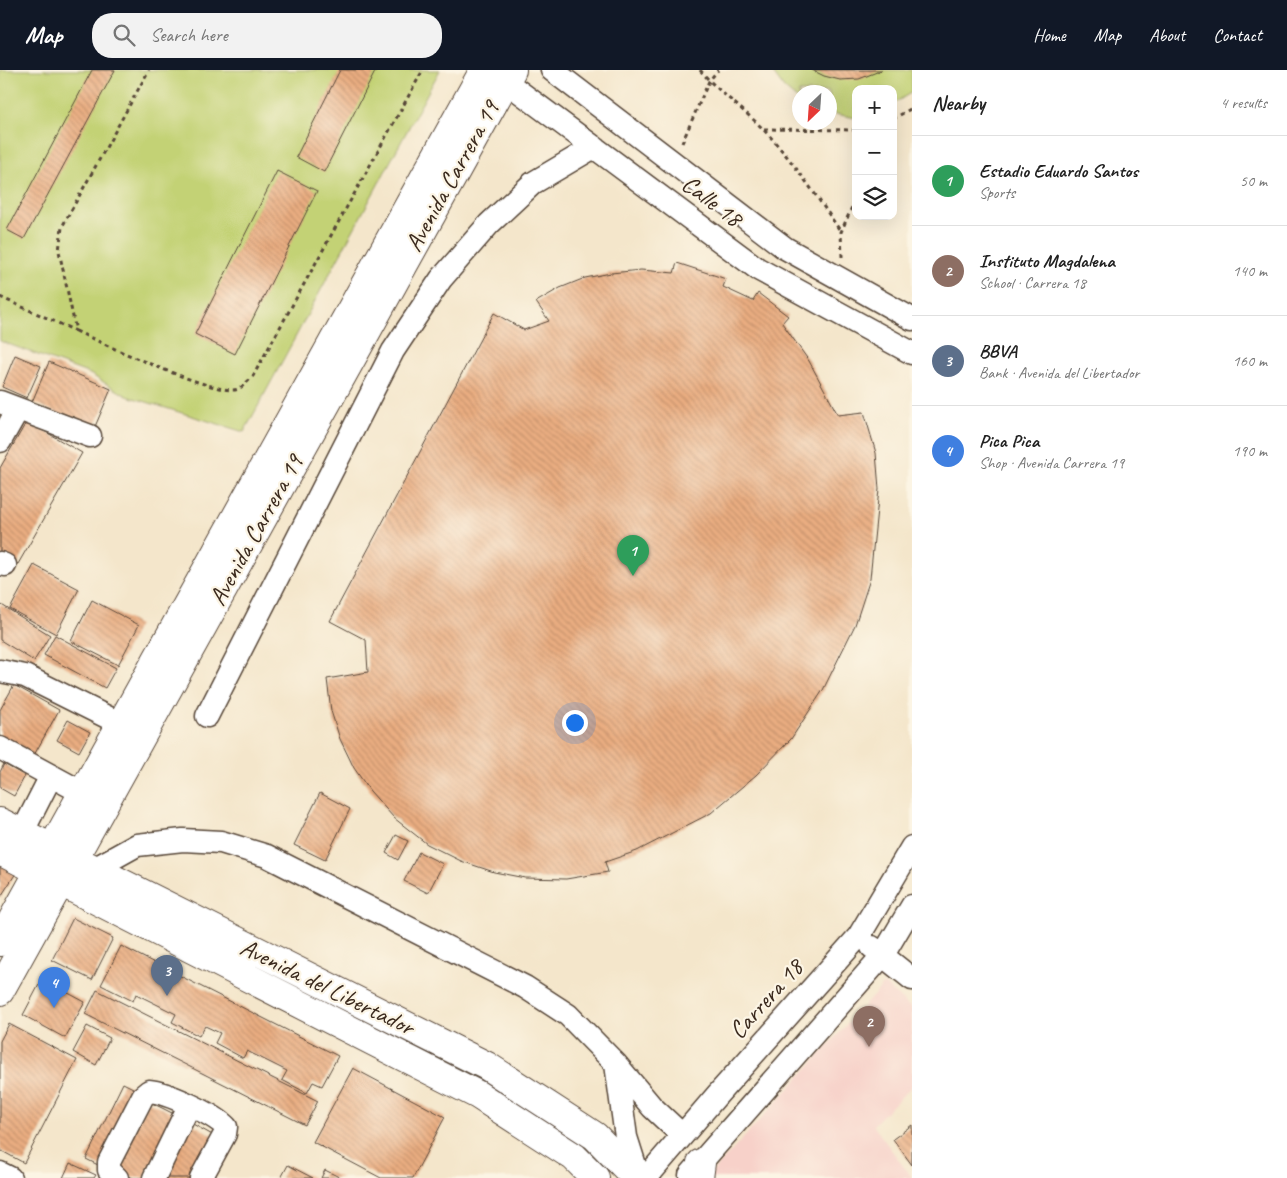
<!DOCTYPE html>
<html lang="en">
<head>
<meta charset="utf-8">
<style>
  :root { --surface:#fff; --page:#f2f2f2; --text:#222; --muted:#767676; --line:#e0e0e0; --accent:#111827 }
  body { margin:0; font-family:Caveat,sans-serif; background:var(--page); color:var(--text) }
  .controls { position:absolute; right:15px; top:15px; display:grid; overflow:hidden; border-radius:10px; box-shadow:0 5px 20px #0002 }
  .controls button { width:45px; height:45px; display:grid; place-items:center; padding:0; border:0; border-bottom:1px solid var(--line); background:var(--surface); color:var(--text); font:25px sans-serif }
  .compass { position:absolute; left:792px; top:15px; width:45px; height:45px; border-radius:50%; background:var(--surface); box-shadow:0 5px 20px #0002; rotate:205deg }
  .you { position:absolute; left:574px; top:652px; width:18px; height:18px; margin:-12px; border:4px solid #fff; border-radius:50%; background:#1a73e8; box-shadow:0 0 0 8px #1a73e833 }
  .badge { display:grid; place-items:center; width:32px; height:32px; border-radius:50%; background:var(--accent); color:#fff; font-size:16px; font-weight:700 }
  .pin { position:absolute; translate:-50% -41px; filter:drop-shadow(0 1px 2px #0008) }
  .pin::after { content:''; position:absolute; top:26px; width:18px; height:15px; background:inherit; clip-path:polygon(0 0,100% 0,50% 100%) }
  .list { margin:0; padding:0; list-style:none }
  h2 { display:flex; justify-content:space-between; align-items:center; height:65px; margin:0; padding:0 20px; font-size:21px }
  h2 small { font-size:16px; font-weight:400; color:var(--muted) }
  .list li { display:grid; grid-template-columns:32px 1fr auto; gap:15px; align-items:center; box-sizing:border-box; height:90px; padding:0 20px; border-top:1px solid var(--line) }
  .list b { display:block; font-size:19px; white-space:nowrap }
  .list p { margin:0; font-size:16px; white-space:nowrap; color:var(--muted) }
  .list em { font-size:16px; font-style:normal; color:var(--muted) }
  .icon { flex:none; width:28px; height:28px; fill:none; stroke:currentColor; stroke-width:2; stroke-linecap:round; stroke-linejoin:round }
  .map { position:relative; flex:none; width:912px; height:1108px; overflow:hidden }
  header { display:flex; align-items:center; gap:30px; box-sizing:border-box; height:70px; padding:0 25px; background:var(--accent); color:#fff }
  header strong { font-size:24px }
  nav { display:flex; gap:28px; margin-inline-start:auto; font-size:18px }
  .search { width:350px; height:45px; background:var(--page); display:flex; align-items:center; gap:12px; box-sizing:border-box; padding:0 18px; border-radius:20px; color:var(--muted); font-size:19px }
  main { display:flex }
  aside { flex:1; background:var(--surface) }
  .map>svg:first-child { display:block }
  .built { fill:#f7d1c9 }
  .green { fill:#c3d275; stroke:#7f7e4a }
  .building { fill:url(#building-back-hatch) }
  .lines { fill:none; stroke-linecap:round; stroke-linejoin:round }
  .minor-casing { stroke:#574638; stroke-width:25 }
  .major-casing { stroke:#574638; stroke-width:30 }
  .path { stroke:#574638; stroke-width:3; stroke-dasharray:4 4; stroke-linecap:butt }
  .minor { stroke:#fff; stroke-width:22 }
  .major { stroke:#fff; stroke-width:28 }
  .labels { text-anchor:middle; dominant-baseline:central; stroke-width:4.5; stroke-linejoin:round; paint-order:stroke }
  .street-label { font-size:25px; fill:#3b2a1e; stroke:#fcf5e5 }
</style>
</head>
<body>
<header>
<strong>Map</strong>
<div class="search"><svg class="icon" aria-label="search" viewBox="0 0 24 24"><circle cx="10" cy="10" r="6"/><path d="M15 15l6 6"/></svg>Search here</div>
<nav><a>Home</a><a>Map</a><a>About</a><a>Contact</a></nav>
</header>
<main>
<div class="map">
<svg width="912" height="1108" viewBox="0 0 912 1108">
  <defs>
    <pattern id="building-back-hatch" width="6" height="6" patternUnits="userSpaceOnUse" patternTransform="scale(1.25)"><rect width="6" height="6" fill="#eaad81"/><path d="M-1 5l2 2M0 0l6 6M5-1l2 2" fill="none" stroke="#bf8d69"/></pattern>
  </defs>
  <rect width="100%" height="100%" fill="#fcf5e5"/>
  <filter id="ink" filterUnits="userSpaceOnUse"><feTurbulence type="fractalNoise" baseFrequency=".02" numOctaves="2"/><feDisplacementMap in="SourceGraphic" scale="10" xChannelSelector="R" yChannelSelector="G"/><feConvolveMatrix kernelMatrix="1 2 1 2 8 2 1 2 1" color-interpolation-filters="sRGB"/></filter>
  <filter id="wash" filterUnits="userSpaceOnUse"><feTurbulence type="fractalNoise" baseFrequency=".0096" numOctaves="4" result="noise"/><feDisplacementMap in="SourceGraphic" scale="20" xChannelSelector="R" yChannelSelector="G"/><feGaussianBlur stdDeviation="1.12" result="paint"/><feColorMatrix in="noise" values="0 0 0 0 0 0 0 0 0 0 0 0 0 0 0 0 0 1.4 0 .05"/><feComposite in="paint" operator="in"/></filter>
  <g filter="url(#wash)">
    <rect width="100%" height="100%" fill="#f4e6cb"/>
    <path class="built" d="M884,914L912,939V1016L873,1055L912,1108H707Z"/>
    <path class="green" d="M0,0H440L244,362L127,326L90,304L0,271Z
      M771,0H912V22L893,34V19H856V48L830,43L829,22H799V31L784,18Z"/>
    <g id="blocks">
      <path class="building" d="M92,0H115L24,169L7,160Z
        M340,0H376L324,102L296,87Z
        M812,0H882L859,9L840,10L824,6Z
        M277,101L317,121L235,284L195,264Z
        M677,193L726,209L723,217L753,231L758,223L788,246L782,253L809,291L838,345L864,342L876,383L879,419L870,509L855,555L823,620L791,669L756,705L711,743L637,781L605,792L608,802L566,809L525,808L494,802L461,791L427,774L394,748L370,721L354,698L340,669L331,641L327,609L368,602L366,570L330,551L494,243L524,260L549,251L536,232L560,218L585,208L611,203L641,200L674,203Z
        M15,285L41,296L27,328L2,317Z
        M49,292L111,319L94,359L32,332Z
        M27,351L82,383L18,494L0,484V398Z
        M34,495L79,519L56,564L10,539Z
        M92,530L139,555L118,595L71,571Z
        M0,534L50,565L34,591L0,570Z
        M55,565L116,598L105,618L44,585Z
        M14,615L59,640L33,687L0,669V640Z
        M68,650L90,662L79,682L57,670Z
        M4,694L25,706L14,726L0,718V702Z
        M320,723L350,739L325,790L294,775Z
        M396,765L408,771L398,790L386,783Z
        M419,782L443,794L428,823L404,811Z
        M0,793L16,803L0,828Z
        M73,848L113,868L92,910L52,890Z
        M121,876L338,986L322,1016L313,1012L307,1023L282,1010L287,1001L247,981L243,988L215,973L220,963L205,956L199,966L172,952L176,944L136,924L133,931L101,915Z
        M42,909L85,932L65,968L23,945Z
        M97,920L318,1031L305,1055L85,944Z
        M9,954L77,990L24,1093L0,1080V971Z
        M87,956L110,968L96,995L73,982Z
        M353,998L445,1047L413,1108H381L313,1072Z
        M123,1013L137,1020L100,1096L86,1089Z
        M148,1031L176,1045L145,1108H133L115,1099Z
        M191,1053L216,1067L194,1108H160Z
        M912,1055V1095L893,1069Z
        M70,1093L96,1105L94,1108H63Z
        M288,1095L313,1108H281Z
        M325,1100L341,1108H321Z"/>
    </g>
  </g>
  <g filter="url(#ink)">
    <use href="#blocks" fill-opacity="0" stroke="#574638" stroke-width="1"/>
    <g class="lines">
      <g class="minor-casing">
        <path id="minor" d="M552,0L785,178L912,249
          M495,1L505,11L758,199L912,283
          M0,332L90,366
          M0,371L18,339
          M0,493L5,495
          M0,601L25,606L121,654
          M207,646L393,281L441,209L489,154L533,113L594,77
          M0,678L83,723
          M22,763L51,706
          M92,800L137,775L183,770L221,772L267,786L525,917L568,945L616,994L652,1037L682,1065
          M872,877L912,909
          M616,994L626,1067L639,1108
          M0,1103L10,1108
          M690,1105L883,885L912,836
          M117,1108L109,1100V1092L143,1026L149,1021C166,1022 214,1044 226,1057L225,1064L201,1108
          M154,1108L189,1036
          M646,1108L718,1024L859,866L912,777"/>
      </g>
      <g class="major-casing">
        <path id="major" d="M0,752L487,996L595,1066L636,1108
          M0,781L478,1025L574,1087L595,1108
          M0,872L484,0
          M0,921L512,0
          M699,1108L701,1093"/>
      </g>
      <path class="path" d="M700,0C719,23 744,39 764,60C794,92 817,127 841,162
        M893,49L912,38
        M764,59L856,60
        M682,73L709,11L718,0
        M842,187L841,162L856,128
        M0,227L76,261L59,181L62,157L149,0
        M76,261C99,272 220,328 238,319C244,316 249,310 253,306L423,0"/>
      <use href="#minor" class="minor"/>
      <use href="#major" class="major"/>
    </g>
  </g>
  <g class="labels">
    <g class="street-label">
      <text transform="translate(452 106) rotate(-61)">Avenida Carrera 19</text>
      <text transform="translate(712 131) rotate(37)">Calle 18</text>
      <text transform="translate(256 460) rotate(-61)">Avenida Carrera 19</text>
      <text transform="translate(327 917) rotate(26)">Avenida del Libertador</text>
      <text transform="translate(766 929) rotate(-48)">Carrera 18</text>
    </g>
  </g>
</svg>
<div class="controls">
<button>+</button>
<button>−</button>
<button><svg class="icon" aria-label="layers" viewBox="0 0 24 24"><path d="M12 4l9 5-9 5-9-5zM3 14l9 5 9-5"/></svg></button>
</div>
<svg class="compass" viewBox="-18 -18 36 36"><path d="M0-13l5 13h-10z" fill="#e53935"/><path d="M0 13l5-13h-10z" fill="#767676"/></svg>
<div class="you"></div>
<div class="pin badge" style="left:633px;top:506px;background:#2e9e5b">1</div>
<div class="pin badge" style="left:869px;top:977px;background:#8d6e63">2</div>
<div class="pin badge" style="left:167px;top:926px;background:#5c6f8a">3</div>
<div class="pin badge" style="left:54px;top:938px;background:#3f7fe0">4</div>
</div>
<aside>
<h2>Nearby<small>4 results</small></h2>
<ul class="list">
<li><span class="badge" style="background:#2e9e5b">1</span><div><b>Estadio Eduardo Santos</b><p>Sports</p></div><em>50 m</em></li>
<li><span class="badge" style="background:#8d6e63">2</span><div><b>Instituto Magdalena</b><p>School · Carrera 18</p></div><em>140 m</em></li>
<li><span class="badge" style="background:#5c6f8a">3</span><div><b>BBVA</b><p>Bank · Avenida del Libertador</p></div><em>160 m</em></li>
<li><span class="badge" style="background:#3f7fe0">4</span><div><b>Pica Pica</b><p>Shop · Avenida Carrera 19</p></div><em>190 m</em></li>
</ul>
</aside>
</main>
</body>
</html>
